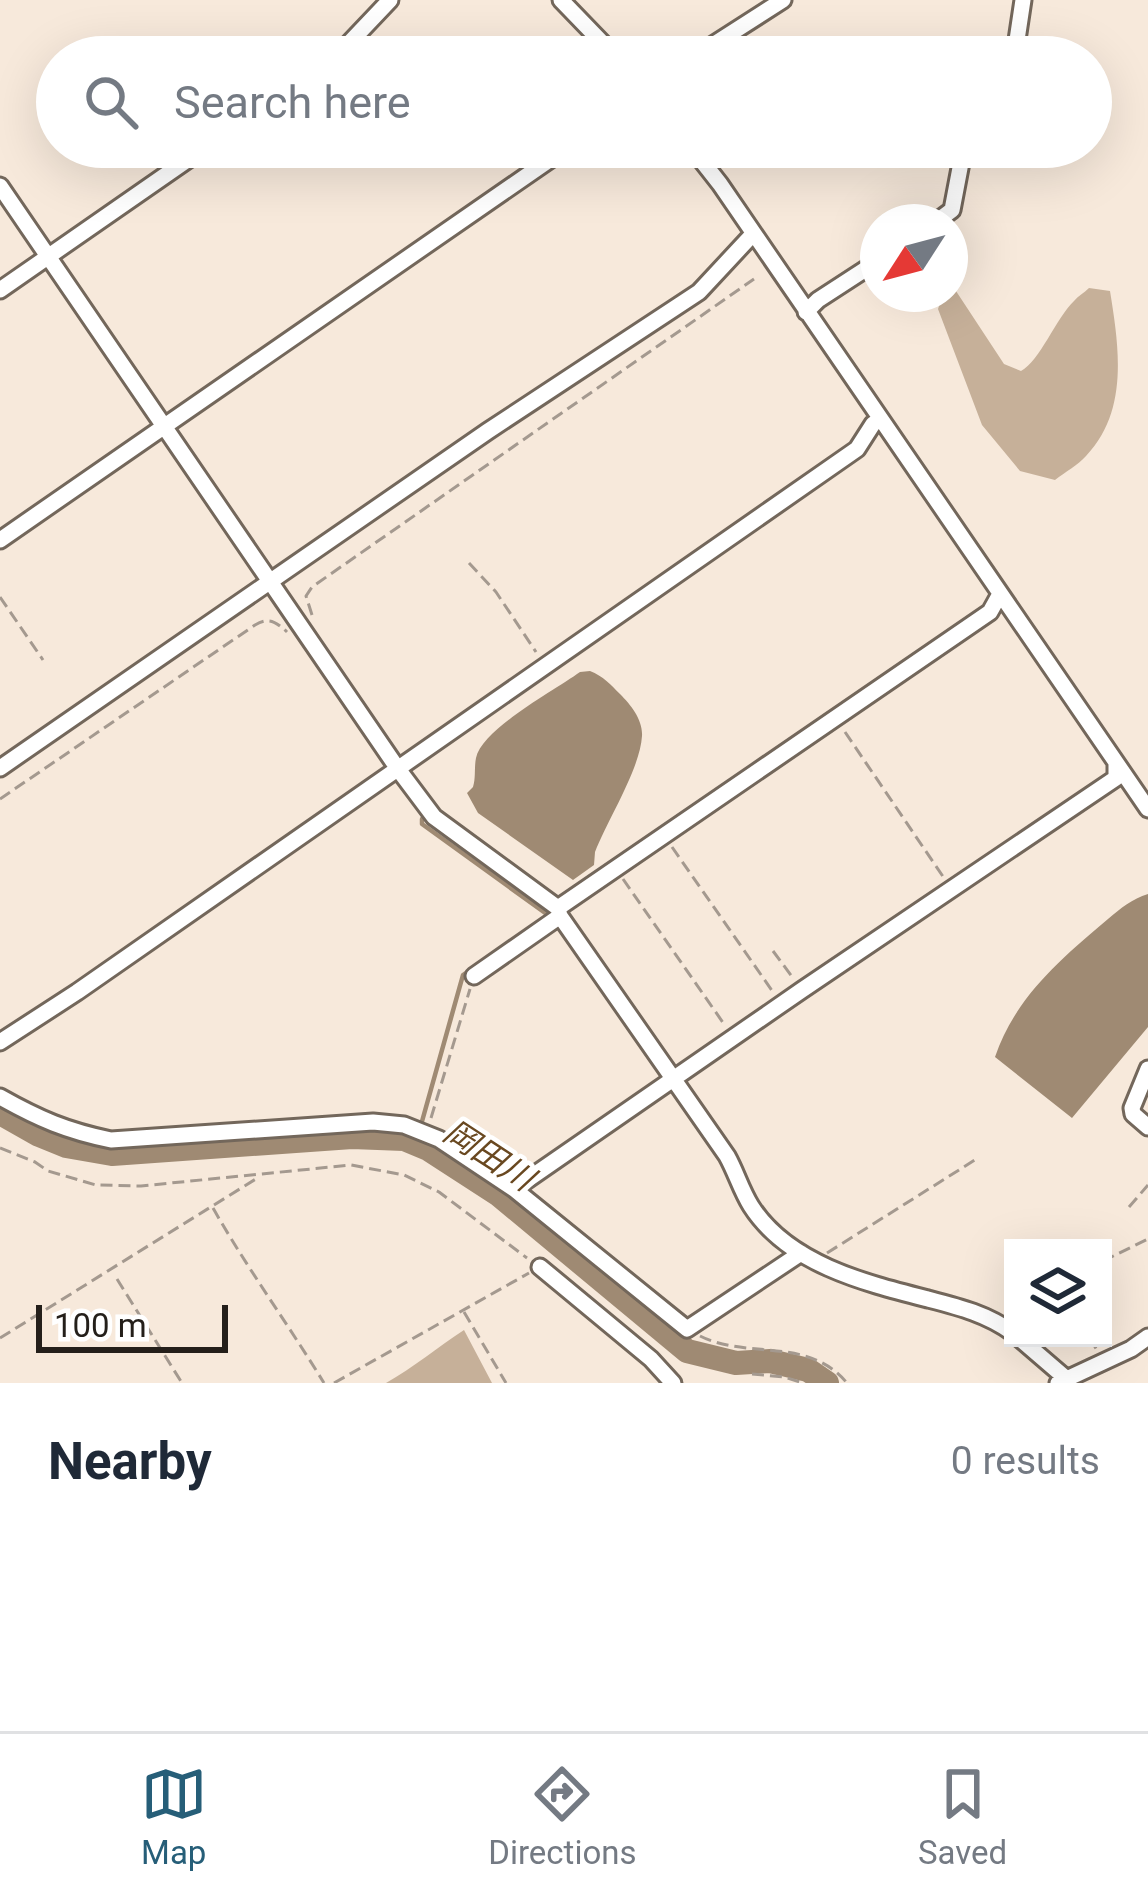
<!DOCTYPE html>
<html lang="en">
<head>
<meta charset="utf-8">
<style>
  :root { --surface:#fff; --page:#f2f2f3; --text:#1f2937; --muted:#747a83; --line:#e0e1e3; --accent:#265e78 }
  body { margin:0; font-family:Roboto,"Noto Sans JP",sans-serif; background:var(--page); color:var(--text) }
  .controls { position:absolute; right:36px; bottom:36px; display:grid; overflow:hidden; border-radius:0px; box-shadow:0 12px 48px #0002 }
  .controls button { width:108px; height:108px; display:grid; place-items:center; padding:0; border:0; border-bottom:3px solid var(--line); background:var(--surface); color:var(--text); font:60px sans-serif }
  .compass { position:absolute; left:860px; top:204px; width:108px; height:108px; border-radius:50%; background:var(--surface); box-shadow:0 12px 48px #0002; rotate:234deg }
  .scale { position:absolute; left:36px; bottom:30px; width:192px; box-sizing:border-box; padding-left:12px; border:6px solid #241f1a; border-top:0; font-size:33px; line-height:42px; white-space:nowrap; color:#241f1a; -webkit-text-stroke:9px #fff; paint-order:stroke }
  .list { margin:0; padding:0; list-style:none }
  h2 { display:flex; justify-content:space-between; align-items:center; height:156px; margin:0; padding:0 48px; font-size:51px }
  h2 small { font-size:39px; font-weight:400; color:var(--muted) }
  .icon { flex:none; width:66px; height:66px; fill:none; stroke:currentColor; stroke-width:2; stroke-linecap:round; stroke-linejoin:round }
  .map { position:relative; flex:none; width:1148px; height:1383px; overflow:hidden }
  .search { position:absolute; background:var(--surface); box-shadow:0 12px 48px #0002; left:36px; right:36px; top:36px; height:132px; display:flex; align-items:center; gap:30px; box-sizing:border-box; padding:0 42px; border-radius:66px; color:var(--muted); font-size:45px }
  .sheet { height:348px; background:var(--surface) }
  nav { display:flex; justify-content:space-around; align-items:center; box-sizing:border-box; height:168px; border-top:3px solid var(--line); background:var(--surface); font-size:33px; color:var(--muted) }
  nav a { display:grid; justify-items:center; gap:6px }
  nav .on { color:var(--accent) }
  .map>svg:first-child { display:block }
  .forest { fill:#c6b099 }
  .water { fill:#9f8a73 }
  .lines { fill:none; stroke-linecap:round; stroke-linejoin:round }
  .stream { stroke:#9f8a73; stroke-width:4.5 }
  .river { stroke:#9f8a73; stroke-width:24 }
  .minor-casing { stroke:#73675b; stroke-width:21 }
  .path { stroke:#a4998f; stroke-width:3; stroke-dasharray:12 6; stroke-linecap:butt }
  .minor { stroke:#fff; stroke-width:15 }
  .labels { text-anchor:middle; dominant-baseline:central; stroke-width:9; stroke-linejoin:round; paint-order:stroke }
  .water-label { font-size:33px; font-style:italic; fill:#694820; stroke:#fff }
</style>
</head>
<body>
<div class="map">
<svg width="1148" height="1383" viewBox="0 0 1148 1383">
  <rect width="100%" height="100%" fill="#f7e9db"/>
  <path class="forest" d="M954,288L1004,364L1021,371C1040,361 1056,318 1074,301C1078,296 1084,293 1089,288L1110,291C1119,347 1129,411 1086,456C1078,465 1065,472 1055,480L1020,471L982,425L938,309L943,294H950V289Z
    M464,1330L492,1383H386C413,1368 438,1347 464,1330Z"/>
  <path class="water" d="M590,671C603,676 611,685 620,694C631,705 643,720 642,736C640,769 608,819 595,852L594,865L573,880L478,813L467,793L473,787C476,777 474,768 476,758C482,729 555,690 580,672Z
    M1148,894V1027L1072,1118L995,1057C1016,996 1061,959 1108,919C1121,908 1132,899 1148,894Z"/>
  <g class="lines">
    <path class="stream" d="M422,819V824L548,915L517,937
      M421,1125L463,975L473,968"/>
    <path class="river" d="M0,1113L39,1135L66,1146L112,1154L352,1137L404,1139L428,1149L499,1195L687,1351L736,1363L770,1361L808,1370L827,1383"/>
    <g class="minor-casing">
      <path id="minor" d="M561,0L616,57
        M336,57L390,0
        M694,57L783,0
        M1007,57L1017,40L1023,0
        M691,147L720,184L1148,809
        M0,186L398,769L434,817L558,908L560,916L727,1156C736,1172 741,1190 751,1206C788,1264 865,1283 928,1299C959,1307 987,1314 1013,1333
        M936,222L952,210L964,147
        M0,290L206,147
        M806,312L818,300L878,261
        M0,540L568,147
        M0,768L488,431L699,292L752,235
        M558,908L990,612L1000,594
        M474,976L560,916
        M0,1042L77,992L857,449L873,424L880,419
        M1148,1069L1132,1108L1133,1114L1148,1127
        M0,1097C39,1119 67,1131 111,1140L373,1122L404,1125L439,1139L514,1189L687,1329L801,1253
        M514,1189L802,990L1116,778V763
        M540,1267L651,1359L673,1383
        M1019,1338L1069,1381
        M1058,1383L1131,1349L1148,1337"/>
    </g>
    <path class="path" d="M469,563L496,592L536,652
      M0,597L43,660
      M312,615L306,596L312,587L754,279
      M845,732L944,878
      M0,799L255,625C269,617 275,621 287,632
      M672,847L773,992
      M623,879L724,1024
      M773,951L793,978
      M431,1118L470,989
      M0,1148L35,1162L48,1171L96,1185L141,1186L351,1165L404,1175L439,1192L527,1258
      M1129,1207L1148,1185
      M213,1208C247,1268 288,1324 324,1383
      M827,1253L978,1158
      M1103,1261L1148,1239
      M117,1279L182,1383
      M464,1312L506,1383
      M700,1336C748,1360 808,1336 847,1383
      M0,1338L259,1177
      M1090,1338L1098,1352
      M752,1374L784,1377L803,1383
      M334,1383L529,1273"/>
    <use href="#minor" class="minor"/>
  </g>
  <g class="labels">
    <g class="water-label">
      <text transform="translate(489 1155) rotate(33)">岡田川</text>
    </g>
  </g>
</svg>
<div class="controls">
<button><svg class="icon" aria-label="layers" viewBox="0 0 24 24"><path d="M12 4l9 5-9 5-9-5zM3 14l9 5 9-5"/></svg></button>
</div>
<svg class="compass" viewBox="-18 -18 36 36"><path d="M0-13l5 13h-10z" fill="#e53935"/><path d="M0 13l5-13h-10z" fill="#747a83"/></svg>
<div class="scale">100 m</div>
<div class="search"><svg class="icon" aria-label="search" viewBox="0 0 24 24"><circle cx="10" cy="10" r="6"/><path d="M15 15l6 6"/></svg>Search here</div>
</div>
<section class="sheet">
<h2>Nearby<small>0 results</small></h2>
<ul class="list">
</ul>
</section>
<nav>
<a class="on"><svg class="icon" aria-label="map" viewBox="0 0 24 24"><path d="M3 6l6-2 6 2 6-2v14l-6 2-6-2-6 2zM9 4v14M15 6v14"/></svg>Map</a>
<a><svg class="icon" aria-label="directions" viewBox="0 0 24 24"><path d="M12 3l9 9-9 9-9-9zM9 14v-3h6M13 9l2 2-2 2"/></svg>Directions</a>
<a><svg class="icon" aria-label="saved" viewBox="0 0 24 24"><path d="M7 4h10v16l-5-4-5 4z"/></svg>Saved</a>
</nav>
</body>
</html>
